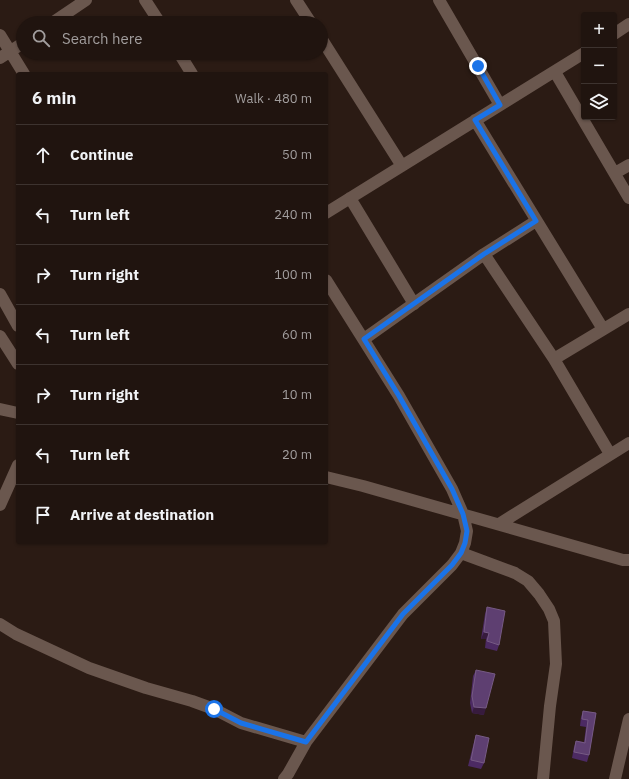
<!DOCTYPE html>
<html lang="en">
<head>
<meta charset="utf-8">
<style>
  :root { --surface:#20140f; --page:#2d211d; --text:#f1f3f6; --muted:#a29e9e; --line:#3d332f }
  body { margin:0; font-family:"IBM Plex Sans",sans-serif; background:var(--page); color:var(--text) }
  .controls { position:absolute; right:12px; top:12px; display:grid; overflow:hidden; border-radius:4px; box-shadow:0 1px 3px #0004 }
  .controls button { width:36px; height:36px; display:grid; place-items:center; padding:0; border:0; border-bottom:1px solid var(--line); background:var(--surface); color:var(--text); font:20px sans-serif }
  .stop { position:absolute; width:12px; height:12px; margin:-9px; border:3px solid #1a73e8; border-radius:50%; background:#fff }
  .stop.end { background:#1a73e8; border-color:#fff; box-shadow:0 1px 4px #0008 }
  .list { margin:0; padding:0; list-style:none }
  h2 { display:flex; justify-content:space-between; align-items:center; height:52px; margin:0; padding:0 16px; font-size:17px }
  h2 small { font-size:13px; font-weight:400; color:var(--muted) }
  .list li { display:grid; grid-template-columns:26px 1fr auto; gap:12px; align-items:center; box-sizing:border-box; height:60px; padding:0 16px; border-top:1px solid var(--line) }
  .list b { display:block; font-size:15px; white-space:nowrap }
  .list em { font-size:13px; font-style:normal; color:var(--muted) }
  .icon { flex:none; width:22px; height:22px; fill:none; stroke:currentColor; stroke-width:2; stroke-linecap:round; stroke-linejoin:round }
  .map { position:relative; flex:none; width:629px; height:779px; overflow:hidden }
  .search { position:absolute; background:var(--surface); box-shadow:0 1px 3px #0004; left:16px; top:16px; width:312px; height:44px; display:flex; align-items:center; gap:10px; box-sizing:border-box; padding:0 14px; border-radius:22px; color:var(--muted); font-size:15px }
  .panel { position:absolute; background:var(--surface); box-shadow:0 1px 3px #0004; left:16px; top:72px; width:312px; height:472px; border-radius:4px }
  .map>svg:first-child { display:block }
  .lines { fill:none; stroke-linecap:round; stroke-linejoin:round }
  .minor { stroke:#6a574e; stroke-width:12 }
  .wall { fill:#4c2a63 }
  .shaded-wall { fill:#371b3d }
  .building { fill:#5e3f71; stroke:#765a84 }
  .route { stroke:#1a73e8; stroke-width:5 }
</style>
</head>
<body>
<div class="map">
<svg width="629" height="779" viewBox="0 0 629 779">
  <rect width="100%" height="100%" fill="#2b1b14"/>
  <g class="lines">
    <path class="minor" d="M145,0L160,23
      M296,0L311,23
      M439,0L500,105
      M52,23L86,0
      M614,34L629,24
      M0,35L24,74
      M321,38L402,166
      M179,53L192,74
      M0,58L23,43
      M555,72L629,198
      M475,120L603,329
      M615,173L629,165
      M350,198L414,304
      M326,213L584,53
      M484,254L554,359L610,454
      M0,294L18,326
      M0,336L18,364
      M364,339L484,254L536,221
      M554,359L629,314
      M0,409L18,413
      M326,477L363,486L623,560H629
      M0,505L18,465
      M499,524L629,443
      M461,553L515,573L528,581L539,594L549,609L554,621L556,664L550,706L543,779
      M0,624L16,634L89,668L146,688L192,701L214,709L241,723L306,742
      M284,779L288,774L306,742L403,614L452,565L461,553L465,543L467,531L463,514L452,489L399,396L326,280
      M615,779L629,719"/>
  </g>
  <path class="wall" d="M487,607L499,645L497,651L485,648L486,639H481L485,614Z
    M476,670L484,715L472,713L470,703L473,676Z
    M583,711L596,713L589,755L587,762L572,758L574,747L576,741L584,742L586,727L580,726L581,717Z
    M476,735L484,763L481,769L468,766L474,742Z"/>
  <path class="shaded-wall" d="M484,632L489,633L486,639H481Z
    M474,707L486,708L484,715L472,713Z"/>
  <path class="building" d="M487,607L505,611L499,645L487,641L489,633L484,632Z
    M476,670L495,674L486,708L474,707L472,696Z
    M583,711L596,713L589,755L574,752L576,741L585,743L588,720L582,719Z
    M476,735L489,738L484,763L471,760Z"/>
  <g class="lines">
    <path class="route" d="M214,709L241,723L306,742L403,614L452,565L461,553L465,543L467,531L463,514L452,489L399,396L364,339L484,254L536,221L475,120L500,105L478,66"/>
  </g>
</svg>
<div class="controls">
<button>+</button>
<button>−</button>
<button><svg class="icon" aria-label="layers" viewBox="0 0 24 24"><path d="M12 4l9 5-9 5-9-5zM3 14l9 5 9-5"/></svg></button>
</div>
<div class="stop" style="left:214px;top:709px"></div>
<div class="stop end" style="left:478px;top:66px"></div>
<div class="search"><svg class="icon" aria-label="search" viewBox="0 0 24 24"><circle cx="10" cy="10" r="6"/><path d="M15 15l6 6"/></svg>Search here</div>
<section class="panel">
<h2>6 min<small>Walk · 480 m</small></h2>
<ul class="list">
<li><svg class="icon" aria-label="ahead" viewBox="0 0 24 24"><path d="M12 20V5M6 11l6-6 6 6"/></svg><div><b>Continue</b></div><em>50 m</em></li>
<li><svg class="icon" aria-label="left" viewBox="0 0 24 24"><path d="M17 20v-9H6M10 6l-5 5 5 5"/></svg><div><b>Turn left</b></div><em>240 m</em></li>
<li><svg class="icon" aria-label="right" viewBox="0 0 24 24"><path d="M7 20v-9h11M14 6l5 5-5 5"/></svg><div><b>Turn right</b></div><em>100 m</em></li>
<li><svg class="icon" aria-label="left" viewBox="0 0 24 24"><path d="M17 20v-9H6M10 6l-5 5 5 5"/></svg><div><b>Turn left</b></div><em>60 m</em></li>
<li><svg class="icon" aria-label="right" viewBox="0 0 24 24"><path d="M7 20v-9h11M14 6l5 5-5 5"/></svg><div><b>Turn right</b></div><em>10 m</em></li>
<li><svg class="icon" aria-label="left" viewBox="0 0 24 24"><path d="M17 20v-9H6M10 6l-5 5 5 5"/></svg><div><b>Turn left</b></div><em>20 m</em></li>
<li><svg class="icon" aria-label="arrive" viewBox="0 0 24 24"><path d="M6 21V4h12l-3 4 3 4H6"/></svg><div><b>Arrive at destination</b></div></li>
</ul>
</section>
</div>
</body>
</html>
